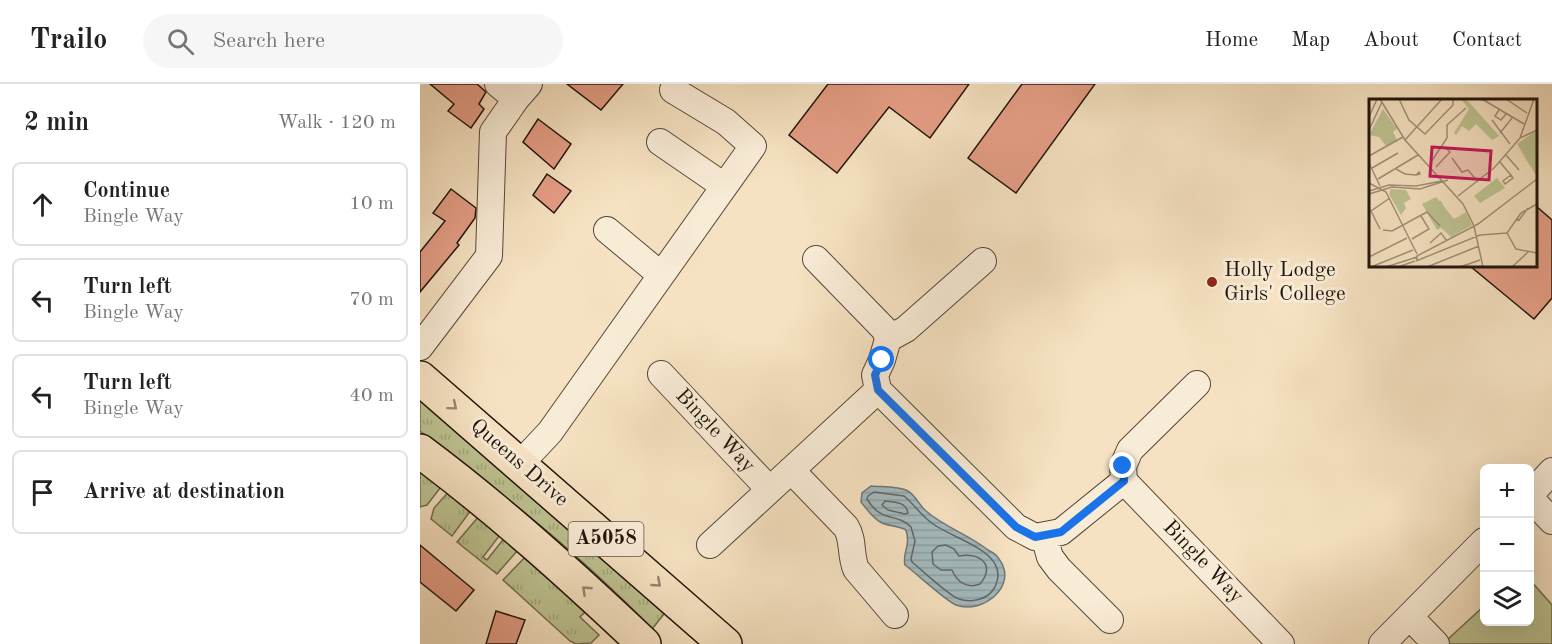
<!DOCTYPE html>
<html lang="en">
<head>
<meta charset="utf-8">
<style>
  :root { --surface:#fff; --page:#f6f6f6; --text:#222; --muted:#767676; --line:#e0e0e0 }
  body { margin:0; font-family:"Old Standard TT",serif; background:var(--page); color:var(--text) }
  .controls { position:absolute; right:18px; bottom:18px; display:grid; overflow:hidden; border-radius:9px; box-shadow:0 6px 24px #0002 }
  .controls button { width:54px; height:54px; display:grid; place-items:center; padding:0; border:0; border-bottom:2px solid var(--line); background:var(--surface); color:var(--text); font:30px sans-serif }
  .stop { position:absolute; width:18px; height:18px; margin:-14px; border:4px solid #1a73e8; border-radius:50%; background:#fff }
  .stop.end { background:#1a73e8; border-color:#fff; box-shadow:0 2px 6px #0008 }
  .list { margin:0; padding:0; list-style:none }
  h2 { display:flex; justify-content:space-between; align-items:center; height:78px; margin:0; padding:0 24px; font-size:26px }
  h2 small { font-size:20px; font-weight:400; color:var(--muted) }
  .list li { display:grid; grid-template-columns:39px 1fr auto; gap:18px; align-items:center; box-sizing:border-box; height:84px; margin:0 12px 12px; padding:0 12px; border:2px solid var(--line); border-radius:9px }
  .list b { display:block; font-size:22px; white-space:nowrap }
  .list p { margin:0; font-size:20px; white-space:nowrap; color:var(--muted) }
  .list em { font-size:20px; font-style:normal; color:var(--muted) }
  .icon { flex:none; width:33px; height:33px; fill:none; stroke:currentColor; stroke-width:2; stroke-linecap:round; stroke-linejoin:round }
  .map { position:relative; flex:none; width:1132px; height:560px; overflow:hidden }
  header { display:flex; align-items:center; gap:36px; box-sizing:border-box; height:84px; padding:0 30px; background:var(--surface); border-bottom:2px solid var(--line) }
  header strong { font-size:28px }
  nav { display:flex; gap:33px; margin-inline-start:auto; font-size:21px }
  .search { width:420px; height:54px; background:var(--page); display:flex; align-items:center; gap:15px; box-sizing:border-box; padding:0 21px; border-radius:33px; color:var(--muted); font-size:22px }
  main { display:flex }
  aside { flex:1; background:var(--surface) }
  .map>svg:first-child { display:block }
  .grass { fill:url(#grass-tufts); stroke:#706c4f; stroke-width:1.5 }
  .pitch { fill:#bec392; stroke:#706c4f; stroke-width:1.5 }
  .water { fill:url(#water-rules); stroke:#6f7877; stroke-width:1.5 }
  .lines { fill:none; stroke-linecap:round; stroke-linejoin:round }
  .shore { stroke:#626766; stroke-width:1.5 }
  .building { fill:#e59e86; stroke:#21140c; stroke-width:1.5 }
  .minor-casing { stroke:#56483a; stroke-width:28 }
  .highway-casing { stroke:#21140c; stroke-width:36 }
  .minor { stroke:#f9ecd7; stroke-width:26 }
  .highway { stroke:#f6e2c2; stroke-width:33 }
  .oneway { stroke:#968570 }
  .route { stroke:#1a73e8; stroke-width:8 }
  .poi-dot { fill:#8f2418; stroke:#f9ecd7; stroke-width:2 }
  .labels { text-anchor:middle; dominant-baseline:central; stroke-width:6; stroke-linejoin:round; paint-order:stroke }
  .shield { fill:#f9ecd7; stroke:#625549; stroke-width:1.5 }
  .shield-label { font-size:20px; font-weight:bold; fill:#21140c }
  .poi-label { font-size:21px; fill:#21140c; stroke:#f9ecd7; text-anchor:start }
  .street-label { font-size:21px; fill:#21140c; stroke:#f9ecd7 }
  .inset-road { fill:none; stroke:#a19079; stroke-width:1.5 }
  .view { fill:#c2185b; fill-opacity:0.15; stroke:#c2185b; stroke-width:3 }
  .inset-edge { fill:none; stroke:#21140c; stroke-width:3 }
</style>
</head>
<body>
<header>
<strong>Trailo</strong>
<div class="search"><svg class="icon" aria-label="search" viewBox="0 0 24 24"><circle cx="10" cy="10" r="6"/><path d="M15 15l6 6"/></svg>Search here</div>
<nav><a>Home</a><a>Map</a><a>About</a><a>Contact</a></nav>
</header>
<main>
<aside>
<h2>2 min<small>Walk · 120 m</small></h2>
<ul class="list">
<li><svg class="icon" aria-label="ahead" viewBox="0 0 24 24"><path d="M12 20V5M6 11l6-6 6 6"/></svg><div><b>Continue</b><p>Bingle Way</p></div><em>10 m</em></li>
<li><svg class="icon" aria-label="left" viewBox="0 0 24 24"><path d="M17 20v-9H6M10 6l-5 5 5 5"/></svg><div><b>Turn left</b><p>Bingle Way</p></div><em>70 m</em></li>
<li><svg class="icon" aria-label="left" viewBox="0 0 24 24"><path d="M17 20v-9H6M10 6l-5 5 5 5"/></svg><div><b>Turn left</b><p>Bingle Way</p></div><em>40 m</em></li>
<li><svg class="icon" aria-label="arrive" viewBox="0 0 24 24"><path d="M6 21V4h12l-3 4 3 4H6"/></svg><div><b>Arrive at destination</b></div></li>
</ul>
</aside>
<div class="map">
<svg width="1132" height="560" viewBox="0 0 1132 560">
  <defs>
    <pattern id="grass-tufts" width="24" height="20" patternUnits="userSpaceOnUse" patternTransform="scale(1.5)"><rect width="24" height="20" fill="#bec392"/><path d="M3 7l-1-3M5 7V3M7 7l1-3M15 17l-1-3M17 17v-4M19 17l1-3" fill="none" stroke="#a3a77d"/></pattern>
    <pattern id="water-rules" width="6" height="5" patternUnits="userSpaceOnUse" patternTransform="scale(1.5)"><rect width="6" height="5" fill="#a3babf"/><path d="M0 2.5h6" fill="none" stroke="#8c9fa3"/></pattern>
  </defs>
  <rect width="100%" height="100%" fill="#f6e2c2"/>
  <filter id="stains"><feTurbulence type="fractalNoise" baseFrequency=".00333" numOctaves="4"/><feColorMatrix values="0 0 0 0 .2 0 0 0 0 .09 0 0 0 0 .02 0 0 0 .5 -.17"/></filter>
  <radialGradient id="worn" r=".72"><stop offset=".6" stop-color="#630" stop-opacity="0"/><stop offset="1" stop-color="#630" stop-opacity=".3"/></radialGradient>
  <path class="grass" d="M0,313L248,525L232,545C161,471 81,408 0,347Z
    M0,381L24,399L7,421L0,423Z
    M32,404L54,422L32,452L11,435L14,424Z
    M60,431L83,447L63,473L67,476L86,452L98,466L77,490L37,458Z
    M109,469L169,524L160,533L179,551L171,559L156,560L150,557L83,496Z"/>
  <path class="pitch" d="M1110,496L1132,521V560H1029L1026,557L1064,522V538H1110Z"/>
  <path class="water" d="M451,402C462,403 479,402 488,407C496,412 499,421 506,427C524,443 548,450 568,466C572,468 577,471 579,475C599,501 563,531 536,521C526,517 496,489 485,481C482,468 491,463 486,446C478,442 469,442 462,439C453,435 447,425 441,418L442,409Z"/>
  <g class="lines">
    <path class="shore" d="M454,408L484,412C495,421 501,432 513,440C530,452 565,462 575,480C580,488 578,499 573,506C566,516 550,519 539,515C528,511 502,486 492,478L491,475L495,457L491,443C476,428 462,440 447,415L448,412Z
      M465,417C475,418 486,418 488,429L485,430L468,426L462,421Z
      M526,461L534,465L539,472C559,468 576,480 560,500C547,505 537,498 532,486H521L513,480L512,468L518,462Z"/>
  </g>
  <path class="building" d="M10,0H57L66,8L59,20L64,25L51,44L28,27L34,20Z
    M147,0H203L181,26Z
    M408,0H549L510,54L469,23L417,89L369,51Z
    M602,0H675L596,109L548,74Z
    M118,35L151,60L134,85L103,58Z
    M127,90L151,107L134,129L113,111Z
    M31,105L56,124L55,134L37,159L39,161L0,208V168L25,137L13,129Z
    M1116,122L1132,136V214L1114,235L1050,182H1116Z
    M0,461L54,506L36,527L0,498Z
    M76,527L105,536L96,560H66Z"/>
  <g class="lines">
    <g class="minor-casing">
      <path id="minor" d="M78,0L96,15
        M240,58L304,102
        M187,146L241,191
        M396,175L465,246L468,255L462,276L455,291L458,306L596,443L615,453L641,448L704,397L861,560
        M468,255L486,245L563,177
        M0,263L69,172L73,48L96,15L109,0
        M241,290L349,405
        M100,380L130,348L333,62L306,38L253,6
        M371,386L426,443C434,456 430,471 436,485L475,531
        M704,397L703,382L710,366L777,300
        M1110,411L1132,387
        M1110,414L1132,437
        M624,452L630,473L639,485L690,536
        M290,461L458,306
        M990,533L1016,560
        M962,560L1064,457"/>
    </g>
    <g class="highway-casing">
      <path id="highway" d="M0,294L305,560
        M0,367C79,426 152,492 224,560"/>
    </g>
    <use href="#minor" class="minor"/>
    <use href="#highway" class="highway"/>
  </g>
  <defs><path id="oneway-chevron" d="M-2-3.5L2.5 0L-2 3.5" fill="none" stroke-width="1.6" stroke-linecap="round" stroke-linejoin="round" transform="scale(1.5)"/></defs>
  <g class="oneway">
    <use href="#oneway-chevron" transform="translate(33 322) rotate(40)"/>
    <use href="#oneway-chevron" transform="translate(237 499) rotate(41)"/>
    <use href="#oneway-chevron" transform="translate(166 506) rotate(-137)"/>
  </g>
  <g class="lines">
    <path class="route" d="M462,276L455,291L458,306L596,443L615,453L641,448L704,397L703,382"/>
  </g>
  <circle class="poi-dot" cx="792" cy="198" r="6"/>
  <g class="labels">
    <rect class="shield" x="148.5" y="438" width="75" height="34" rx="4.5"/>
    <g class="shield-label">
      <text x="186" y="455">A5058</text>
    </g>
    <g class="poi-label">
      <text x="804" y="186">Holly Lodge<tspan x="804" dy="24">Girls' College</tspan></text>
    </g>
    <g class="street-label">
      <text transform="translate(295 347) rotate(47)">Bingle Way</text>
      <text transform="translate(99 379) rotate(41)">Queens Drive</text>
      <text transform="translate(783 478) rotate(46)">Bingle Way</text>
    </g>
  </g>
  <g transform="translate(949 15)">
    <rect width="168" height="168" fill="#f6e2c2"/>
    <path d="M14,10L28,30L24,33L28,41L17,47L10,38L0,36ZM168,31V74L166,75L148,45ZM128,79L136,89L111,104L105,97ZM22,90L37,91L42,100L35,104L37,109L32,116L20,95ZM67,98L85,120L97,113L103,126L82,138L72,129L68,131L53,105Z" fill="#bec392"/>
    <path d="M92,0H97L141,49L130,37L123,41L107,25L100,32L93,27L87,36L85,34L100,10Z" fill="#bec392"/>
    <path d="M63,102H72L80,116L76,112L74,120L65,122L57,108Z" fill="#bec392"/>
    <path class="inset-road" d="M11,0L36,41L94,105L105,127L114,168M30,0L40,21L56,35L84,6V0M113,0L155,25M137,0L158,14M130,11L126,17L132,21L137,15M0,18L8,0M123,21L141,45M0,31L13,3M131,34L143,19M151,39L165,0M36,41L73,0M137,56L150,71M0,57L34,38M83,59L93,73L99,71L109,83M62,63L78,39V26L97,9M131,63L135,68L142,76L144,79L136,85L134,82L142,76M0,64L11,87M67,68L81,53L77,49M3,69L29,54M27,70L36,75L47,76L51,75L50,73L47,76M9,80L49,56M0,84L17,93L48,155M0,92L20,86L47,87L73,82M0,95L23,88L51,90L79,81M89,97L125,69L151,39L168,31M147,120L150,121L159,109M11,130L2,112L21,99M14,131L23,132L58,113L71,127M138,134L152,114L168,105M138,134L147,150L168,154M43,140L60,130L52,117M61,144L72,134L78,142M0,158L38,139M47,162L111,136L138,134M48,162V157L109,125L168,80M2,168L44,151M17,168L48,158M29,168L46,162M58,168L110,147M91,168L111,161M143,168L159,153"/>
    <path class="view" d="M63,48L122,52L120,81L61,77Z"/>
    <rect width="168" height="168" class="inset-edge"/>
  </g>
  <rect width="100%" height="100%" filter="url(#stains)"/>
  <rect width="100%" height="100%" fill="url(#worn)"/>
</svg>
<div class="controls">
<button>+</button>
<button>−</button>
<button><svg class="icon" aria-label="layers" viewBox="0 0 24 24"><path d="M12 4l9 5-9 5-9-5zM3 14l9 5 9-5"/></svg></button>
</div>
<div class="stop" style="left:462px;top:276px"></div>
<div class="stop end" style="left:703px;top:382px"></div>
</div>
</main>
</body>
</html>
